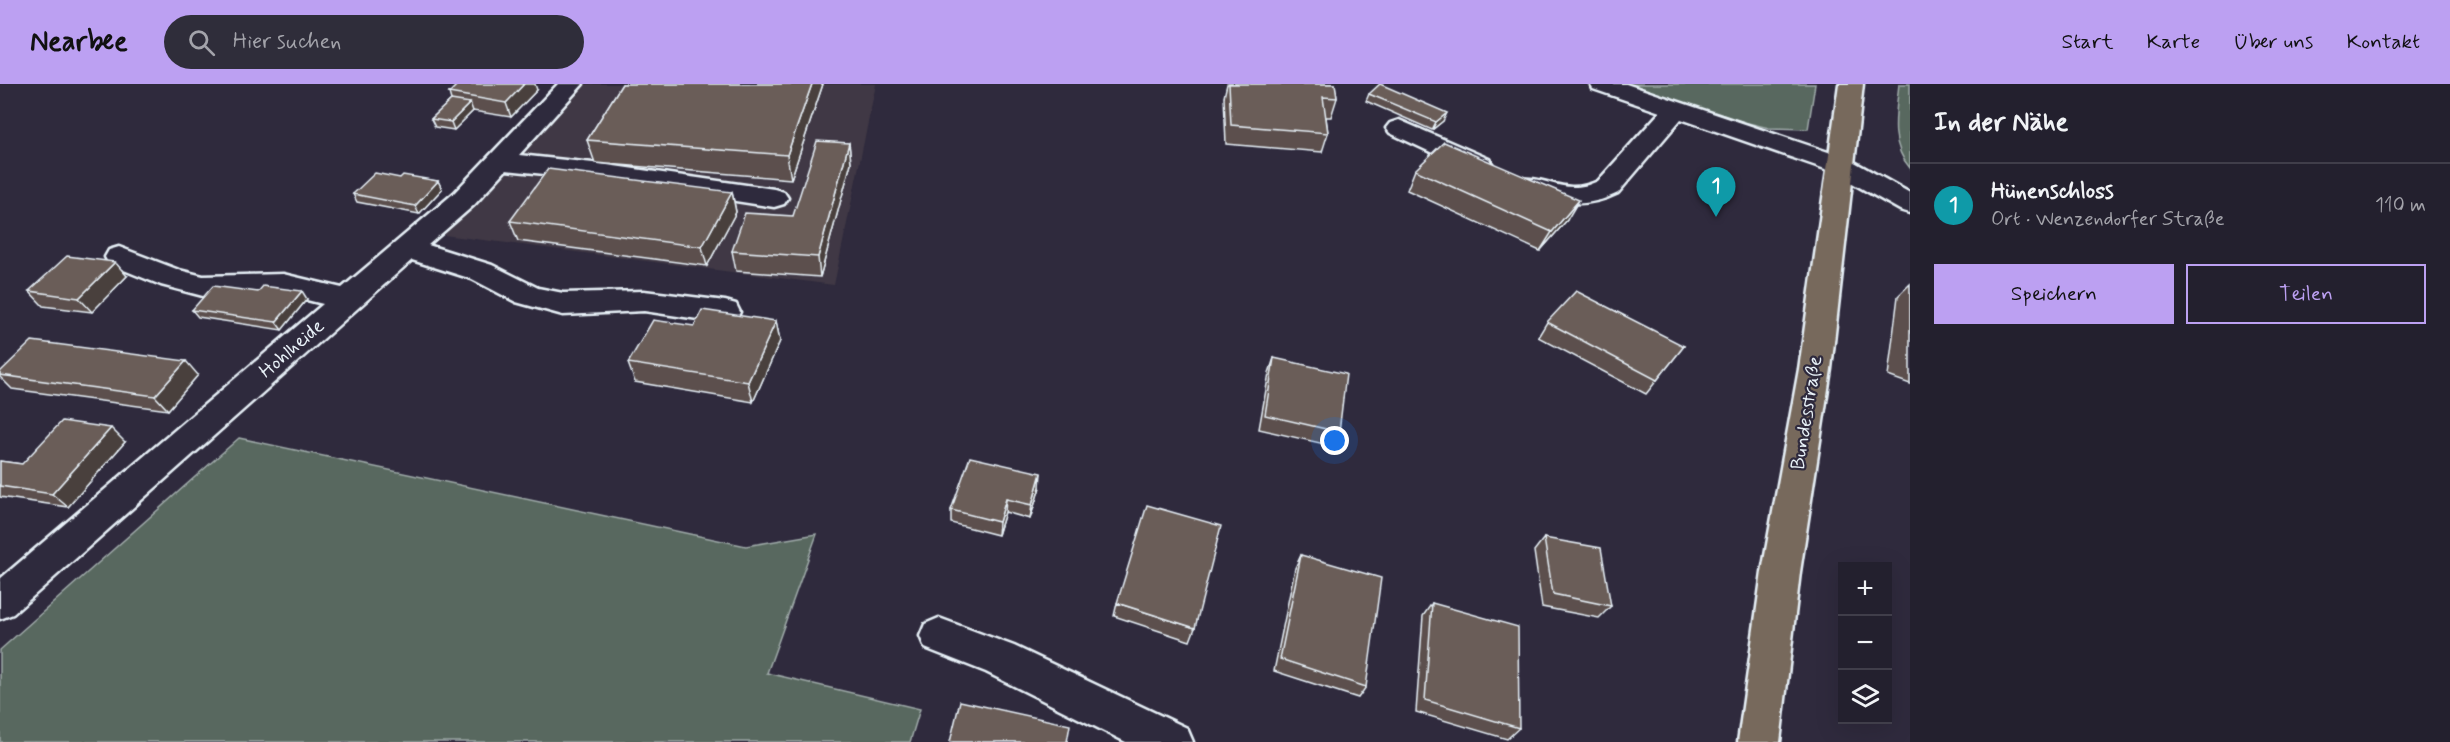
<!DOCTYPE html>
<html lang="de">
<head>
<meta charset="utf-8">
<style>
  :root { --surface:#23202e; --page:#2f2d3a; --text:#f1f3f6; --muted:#a3a3aa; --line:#403e4a; --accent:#bca0f2 }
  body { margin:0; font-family:Mynerve,sans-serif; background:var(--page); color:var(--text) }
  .controls { position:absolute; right:18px; bottom:18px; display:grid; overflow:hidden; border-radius:0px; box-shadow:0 6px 24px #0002 }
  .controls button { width:54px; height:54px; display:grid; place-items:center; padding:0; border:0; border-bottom:2px solid var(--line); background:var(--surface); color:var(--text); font:30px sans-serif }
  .you { position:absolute; left:1335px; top:357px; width:21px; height:21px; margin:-15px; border:4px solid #fff; border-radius:50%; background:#1a73e8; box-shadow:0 0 0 9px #1a73e833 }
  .badge { display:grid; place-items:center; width:39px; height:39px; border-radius:50%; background:var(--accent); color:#fff; font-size:20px; font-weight:700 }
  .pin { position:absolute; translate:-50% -50px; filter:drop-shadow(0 2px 3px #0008) }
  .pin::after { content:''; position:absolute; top:32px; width:21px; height:18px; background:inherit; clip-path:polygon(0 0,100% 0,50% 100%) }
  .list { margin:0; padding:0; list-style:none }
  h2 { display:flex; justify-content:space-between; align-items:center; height:78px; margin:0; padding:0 24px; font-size:26px }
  h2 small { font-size:20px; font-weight:400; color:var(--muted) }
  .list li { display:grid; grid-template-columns:39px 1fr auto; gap:18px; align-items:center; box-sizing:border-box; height:84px; padding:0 24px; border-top:2px solid var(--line) }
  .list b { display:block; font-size:22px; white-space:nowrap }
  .list p { margin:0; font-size:20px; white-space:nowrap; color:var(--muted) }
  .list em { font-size:20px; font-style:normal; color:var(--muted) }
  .actions { display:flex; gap:12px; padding:18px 24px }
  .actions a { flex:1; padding:14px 0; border:2px solid var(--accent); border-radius:0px; text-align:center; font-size:21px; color:var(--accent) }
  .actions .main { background:var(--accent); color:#111 }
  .icon { flex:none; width:33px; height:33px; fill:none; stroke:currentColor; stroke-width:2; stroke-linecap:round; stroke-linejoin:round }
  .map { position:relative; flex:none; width:1910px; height:658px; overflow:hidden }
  header { display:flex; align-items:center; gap:36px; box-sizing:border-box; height:84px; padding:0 30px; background:var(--accent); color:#111 }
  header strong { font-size:28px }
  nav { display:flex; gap:33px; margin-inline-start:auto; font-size:21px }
  .search { width:420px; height:54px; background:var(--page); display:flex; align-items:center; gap:15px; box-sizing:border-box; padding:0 21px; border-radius:33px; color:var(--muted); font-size:22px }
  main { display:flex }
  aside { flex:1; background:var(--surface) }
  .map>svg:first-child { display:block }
  .built { fill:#413945 }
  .green { fill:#59685e; stroke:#a0acab; stroke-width:1.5 }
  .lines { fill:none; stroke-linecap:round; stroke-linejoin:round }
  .minor-casing { stroke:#e8f1f8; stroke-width:5 }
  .major-casing { stroke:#e8f1f8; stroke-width:5 }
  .minor { fill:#2f2a3d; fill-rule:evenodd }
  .major { fill:#77695c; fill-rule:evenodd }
  .wall { fill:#5b504d; stroke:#e8f1f8; stroke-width:1.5 }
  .shaded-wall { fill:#4a413e; stroke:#e8f1f8; stroke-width:1.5 }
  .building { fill:#6a5d59; stroke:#e8f1f8; stroke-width:1.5 }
  .labels { text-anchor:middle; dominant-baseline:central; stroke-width:4.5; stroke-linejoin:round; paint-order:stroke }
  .street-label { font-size:20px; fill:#e8f1f8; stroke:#2f2a3d }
</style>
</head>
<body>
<header>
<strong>Nearbee</strong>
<div class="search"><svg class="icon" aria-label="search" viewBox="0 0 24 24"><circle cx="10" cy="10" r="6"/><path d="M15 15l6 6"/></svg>Hier suchen</div>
<nav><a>Start</a><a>Karte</a><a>Über uns</a><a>Kontakt</a></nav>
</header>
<main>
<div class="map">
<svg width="1910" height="658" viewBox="0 0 1910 658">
  <rect width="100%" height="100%" fill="#2f2a3d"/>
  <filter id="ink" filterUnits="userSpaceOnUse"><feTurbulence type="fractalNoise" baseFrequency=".0167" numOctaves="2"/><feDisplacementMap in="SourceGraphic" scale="12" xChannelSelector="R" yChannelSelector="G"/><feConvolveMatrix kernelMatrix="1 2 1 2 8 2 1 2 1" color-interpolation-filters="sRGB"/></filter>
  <g filter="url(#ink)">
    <path class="built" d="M582,0H876L834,201L444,151Z"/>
    <path class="green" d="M1624,0H1815L1808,45L1769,44L1710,30Z
      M1899,0H1910V84C1889,60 1896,29 1899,0Z
      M239,354L746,462L817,450L767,589L920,625L910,658H0V566Z"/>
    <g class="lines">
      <g class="minor-casing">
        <path id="minor" d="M558,0H583L519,71L593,79L774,105L784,108L788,114L784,120L774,123L593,95L506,86L474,121L428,161L492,181L538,204L563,209L644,207L725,217L736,220L740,228L736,236L725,239L644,227L563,231L516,218L472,195L412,176L13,530L0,535V495L323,220L283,210L203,212L161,201L109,180L105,173L109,166L119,163L179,186L203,192L283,190L342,204L454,109Z
          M1590,0H1626L1849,75L1910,109V129L1900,126L1831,87L1681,35L1618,109C1584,126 1552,120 1517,108L1514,102L1517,96C1545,89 1563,114 1598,97L1660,28L1593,5Z
          M1399,36L1489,75L1493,81L1489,87L1480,89L1471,87L1390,49L1386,44L1390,39Z
          M939,534L1014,562L1187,644L1193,658H1126L986,588L925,564L920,552L925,540Z"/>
      </g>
      <g class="major-casing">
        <path id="major" d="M1839,0H1863L1831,285L1800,488L1780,658H1738L1762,488L1799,285Z"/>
      </g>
      <use href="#minor" class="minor"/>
      <use href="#major" class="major"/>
    </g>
    <path class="wall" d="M622,0H823L791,95L595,79L587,56Z
      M1227,0H1335L1337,14L1331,33H1326L1328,49L1322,68L1226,60L1224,13Z
      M537,6L511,33L473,27L454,46L435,43L431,35L451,16L449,9Z
      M1369,10L1443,37L1432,46L1366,17Z
      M849,59L851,79L820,193L736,187L732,167L793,132Z
      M1415,86L1567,136L1540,167L1407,106Z
      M400,94L438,97L442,105L419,130L357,118L353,110Z
      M732,108L736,128L707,182L518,157L510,137Z
      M127,192L92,228L43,222L29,207Z
      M1910,200V300L1888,292L1898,212Z
      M258,208L307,215L282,246L198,233L192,226Z
      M776,237L780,257L753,318L635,298L628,279L694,242Z
      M1547,238L1684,262L1646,310L1538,253Z
      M1274,274L1339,348L1333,362L1259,345L1269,289Z
      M0,288L198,291L168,326L12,305L0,293Z
      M125,358L68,423L0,413V377L22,380Z
      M1040,403L1030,435L1005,428L998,451L951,439V426Z
      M1544,454L1611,522L1599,534L1542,523L1534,467Z
      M1301,471L1366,603L1358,614L1274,587L1295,484Z
      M1117,519L1195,544L1190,557L1114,532Z
      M1432,519L1519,644L1507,655L1416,628L1423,532Z"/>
    <path class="shaded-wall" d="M524,0H535L537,6L511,33L506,19Z
      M812,0H823L791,95L787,71Z
      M470,19L473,27L454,46L451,38Z
      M1447,29L1443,37L1432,46L1436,38Z
      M849,59L851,79L820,193L818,173Z
      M438,97L442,105L419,130L415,122Z
      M732,108L736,128L707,182L702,163Z
      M1579,116L1567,136L1540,167L1552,148Z
      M115,178L127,192L92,228L79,214Z
      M302,207L307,215L282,246L276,238Z
      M776,237L780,257L753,318L748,298Z
      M186,277L198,291L168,326L155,312Z
      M111,344L125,358L68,423L52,410Z
      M1041,389L1040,403L1030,435L1032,421Z
      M1006,415L1005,428L998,451L999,438Z"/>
    <path class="building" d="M458,0H524L506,19L449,9Z
      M622,0H812L787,71L587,56Z
      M1229,0H1335L1337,14L1323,13L1328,49L1231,41Z
      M1380,0L1447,29L1436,38L1369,10Z
      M451,16L470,19L451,38L431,35Z
      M817,57L849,59L818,173L732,167L745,129L793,132Z
      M1444,58L1579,116L1552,148L1415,86Z
      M548,85L732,108L702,163L510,137Z
      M375,89L400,94L403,91L438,97L415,122L353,110Z
      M67,172L115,178L79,214L29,207Z
      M213,202L258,208L263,202L302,207L276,238L192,226Z
      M1576,207L1684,262L1657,296L1547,238Z
      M702,226L776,237L748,298L628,279L653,236L694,242Z
      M32,257L186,277L155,312L0,291V288Z
      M1274,274L1346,290L1339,348L1265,331Z
      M62,337L111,344L52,410L0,402V377L22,380Z
      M970,373L1041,389L1032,421L1006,415L999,438L951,426Z
      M1147,421L1221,442L1195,544L1117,519Z
      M1544,454L1601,464L1611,522L1553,510Z
      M1301,471L1381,494L1366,603L1280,575Z
      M1432,519L1518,543L1519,644L1425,616Z
      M960,617L1070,641L1067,658H950Z"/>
  </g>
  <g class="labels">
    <g class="street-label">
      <text transform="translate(292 265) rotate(-41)">Hohlheide</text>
      <text transform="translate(1807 329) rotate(-81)">Bundesstraße</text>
    </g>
  </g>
</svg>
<div class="controls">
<button>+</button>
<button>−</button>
<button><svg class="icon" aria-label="layers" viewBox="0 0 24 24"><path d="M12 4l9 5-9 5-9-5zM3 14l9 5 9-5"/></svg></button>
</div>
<div class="you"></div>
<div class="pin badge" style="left:1716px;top:133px;background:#0f9aa8">1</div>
</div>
<aside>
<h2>In der Nähe<small></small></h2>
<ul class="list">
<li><span class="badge" style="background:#0f9aa8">1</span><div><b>Hünenschloss</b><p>Ort · Wenzendorfer Straße</p></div><em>110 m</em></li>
</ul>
<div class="actions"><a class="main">Speichern</a><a>Teilen</a></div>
</aside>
</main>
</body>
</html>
